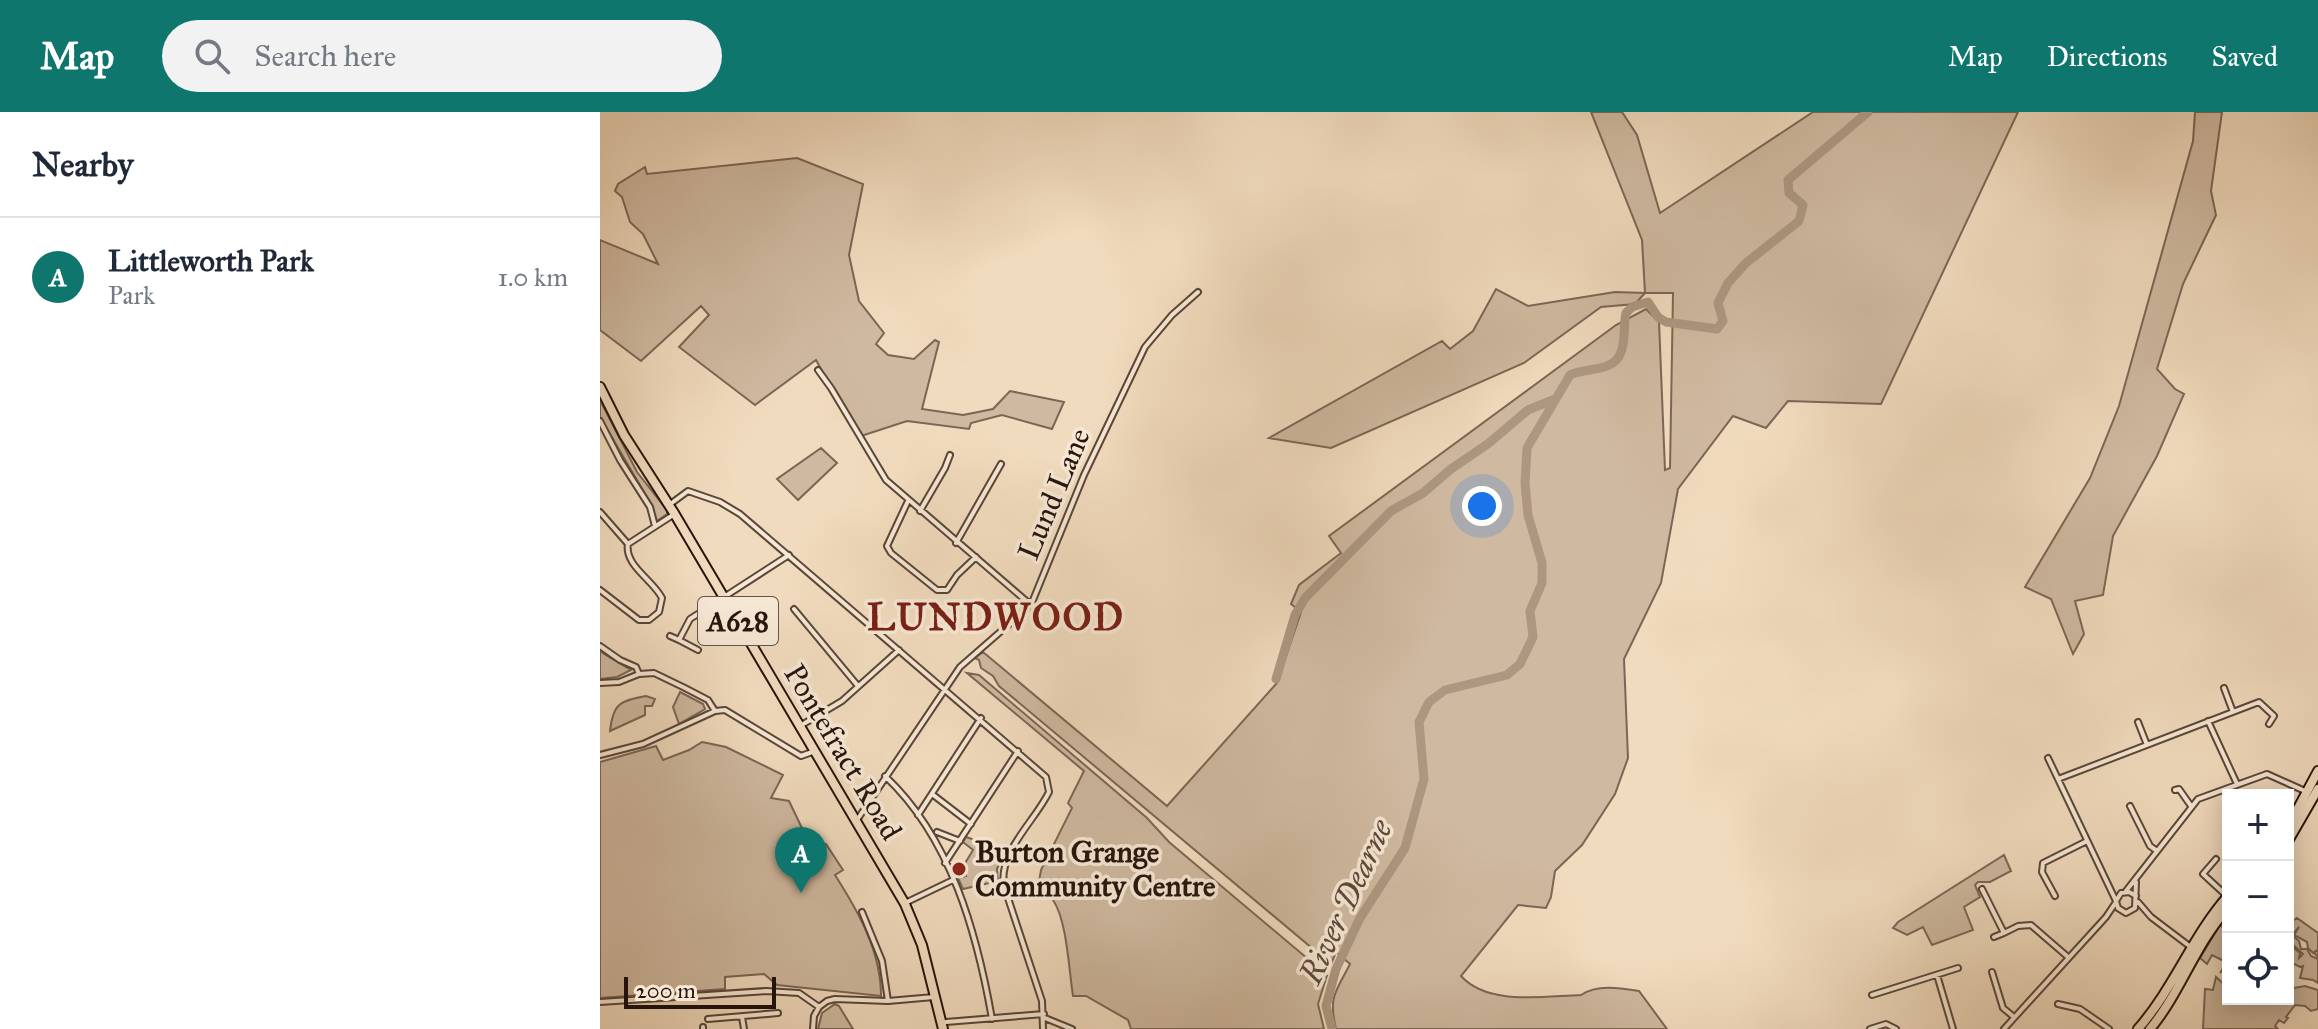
<!DOCTYPE html>
<html lang="en">
<head>
<meta charset="utf-8">
<style>
  :root { --surface:#fff; --page:#f2f2f3; --text:#1f2937; --muted:#747a83; --line:#e0e1e3; --accent:#0f766e }
  body { margin:0; font-family:"IM FELL Great Primer",serif; background:var(--page); color:var(--text) }
  .controls { position:absolute; right:24px; bottom:24px; display:grid; overflow:hidden; border-radius:0px; box-shadow:0 4px 20px #0003 }
  .controls button { width:72px; height:72px; display:grid; place-items:center; padding:0; border:0; border-bottom:2px solid var(--line); background:var(--surface); color:var(--text); font:40px sans-serif }
  .scale { position:absolute; left:24px; bottom:20px; width:152px; box-sizing:border-box; padding-left:8px; border:4px solid #27140c; border-top:0; font-size:22px; line-height:28px; white-space:nowrap; color:#27140c; -webkit-text-stroke:6px #f6e8d5; paint-order:stroke }
  .you { position:absolute; left:882px; top:394px; width:28px; height:28px; margin:-20px; border:6px solid #fff; border-radius:50%; background:#1a73e8; box-shadow:0 0 0 12px #1a73e833 }
  .badge { display:grid; place-items:center; width:52px; height:52px; border-radius:50%; background:var(--accent); color:#fff; font-size:26px; font-weight:700 }
  .pin { position:absolute; translate:-50% -66px; filter:drop-shadow(0 2px 4px #0008) }
  .pin::after { content:''; position:absolute; top:42px; width:28px; height:24px; background:inherit; clip-path:polygon(0 0,100% 0,50% 100%) }
  .list { margin:0; padding:0; list-style:none }
  h2 { display:flex; justify-content:space-between; align-items:center; height:104px; margin:0; padding:0 32px; font-size:34px }
  h2 small { font-size:26px; font-weight:400; color:var(--muted) }
  .list li { display:grid; grid-template-columns:52px 1fr auto; gap:24px; align-items:center; box-sizing:border-box; height:120px; padding:0 32px; border-top:2px solid var(--line) }
  .list b { display:block; font-size:30px; white-space:nowrap }
  .list p { margin:0; font-size:26px; white-space:nowrap; color:var(--muted) }
  .list em { font-size:26px; font-style:normal; color:var(--muted) }
  .icon { flex:none; width:44px; height:44px; fill:none; stroke:currentColor; stroke-width:2; stroke-linecap:round; stroke-linejoin:round }
  .map { position:relative; flex:none; width:1718px; height:917px; overflow:hidden }
  header { display:flex; align-items:center; gap:48px; box-sizing:border-box; height:112px; padding:0 40px; background:var(--accent); color:#fff }
  header strong { font-size:38px }
  nav { display:flex; gap:44px; margin-inline-start:auto; font-size:28px }
  .search { width:560px; height:72px; background:var(--page); display:flex; align-items:center; gap:20px; box-sizing:border-box; padding:0 28px; border-radius:44px; color:var(--muted); font-size:30px }
  main { display:flex }
  aside { flex:1; background:var(--surface) }
  .map>svg:first-child { display:block }
  .green { fill:#cfb9a0; stroke:#7b6656; stroke-width:2 }
  .lines { fill:none; stroke-linecap:round; stroke-linejoin:round }
  .river { stroke:#ac9781; stroke-width:9 }
  .street-casing { stroke:#5a4638; stroke-width:8 }
  .highway-casing { stroke:#27140c; stroke-width:12 }
  .street { stroke:#f6e8d5; stroke-width:4 }
  .highway { stroke:#f1dbbe; stroke-width:8 }
  .poi-dot { fill:#8f2418; stroke:#f6e8d5; stroke-width:3 }
  .labels { text-anchor:middle; dominant-baseline:central; stroke-width:7; stroke-linejoin:round; paint-order:stroke }
  .shield { fill:#f6e8d5; stroke:#655448; stroke-width:2 }
  .shield-label { font-size:28px; font-weight:bold; fill:#27140c }
  .street-label { font-size:30px; fill:#27140c; stroke:#f6e8d5 }
  .poi-label { font-size:30px; font-weight:bold; fill:#27140c; stroke:#f6e8d5; text-anchor:start }
  .water-label { font-size:32px; font-style:italic; fill:#5c483b; stroke:#f6e8d5 }
  .district-label { font-size:38px; font-weight:bold; letter-spacing:2px; fill:#7a1f14; stroke:#f6e8d5 }
</style>
</head>
<body>
<header>
<strong>Map</strong>
<div class="search"><svg class="icon" aria-label="search" viewBox="0 0 24 24"><circle cx="10" cy="10" r="6"/><path d="M15 15l6 6"/></svg>Search here</div>
<nav><a>Map</a><a>Directions</a><a>Saved</a></nav>
</header>
<main>
<aside>
<h2>Nearby<small></small></h2>
<ul class="list">
<li><span class="badge">A</span><div><b>Littleworth Park</b><p>Park</p></div><em>1.0 km</em></li>
</ul>
</aside>
<div class="map">
<svg width="1718" height="917" viewBox="0 0 1718 917">
  <rect width="100%" height="100%" fill="#f1dbbe"/>
  <filter id="stains"><feTurbulence type="fractalNoise" baseFrequency=".0025" numOctaves="4"/><feColorMatrix values="0 0 0 0 .2 0 0 0 0 .09 0 0 0 0 .02 0 0 0 .5 -.17"/></filter>
  <radialGradient id="worn" r=".72"><stop offset=".6" stop-color="#630" stop-opacity="0"/><stop offset="1" stop-color="#630" stop-opacity=".3"/></radialGradient>
  <path class="green" d="M991,0H1022L1037,23L1060,101L1213,0H1418L1281,292L1188,289L1166,316L1133,304L1078,377L1061,471L1024,547L1028,646L1015,682L982,733L955,759L951,785L946,796L918,793L861,864C888,894 944,884 981,883C997,872 1020,876 1039,879L1067,917H736C728,884 736,880 750,852L736,840L731,852L399,574L393,564L381,556L379,548L375,546L383,540L567,694L677,571L701,500L691,492L699,473L741,441L729,424L1016,213L1046,197L1059,210L1065,358L1070,356L1073,181H1045L1035,192L1001,195L924,251L731,336L669,326L842,229L850,237L873,219L896,177L928,194L1015,180L1045,181L1042,128Z
    M1595,0H1622L1611,79L1616,103L1583,172L1557,257L1575,277L1584,282L1557,344L1513,424L1503,483L1475,489L1484,522L1473,542L1451,487L1425,475L1490,366L1519,294L1593,29Z
    M197,46L263,72L249,143L259,189L284,221L276,232L288,243L314,247L335,228L339,230L322,297L363,303L393,297L410,279L464,290L452,317L402,303L371,311L369,317L307,309L258,325L216,248L155,293L79,235L109,203L101,194L41,249L0,218V128L58,152L43,122L30,110L22,85L15,79L18,72L45,55L47,62Z
    M0,288L37,360L67,398V402L57,409L54,406L51,392L0,305Z
    M221,336L237,351L198,388L177,367Z
    M0,539L4,542L31,558L17,565L0,567Z
    M367,561L379,563L547,706L569,730L727,863L718,892L724,917H531L528,908L486,884H473C469,859 467,808 453,788C449,783 442,779 438,775L441,758L472,696L468,691L484,659Z
    M80,580L103,592L105,597L79,612L73,595Z
    M46,584L55,587L52,594H45V603L10,619C13,592 19,589 46,584Z
    M102,630L126,635L183,663L171,686L189,689L211,735L226,732L243,758L235,763C258,799 281,839 281,884L177,873L164,862L125,865V877L0,886V650L56,634L63,648L89,638Z
    M366,725L405,738L397,757L398,769L363,777L358,766L366,764L364,753L373,738L363,730Z
    M1404,743L1411,759L1390,770H1378L1375,773L1380,785L1364,795L1373,818L1332,833L1323,815L1307,823L1293,816L1298,810Z
    M1697,806L1718,821V845L1714,841L1717,838L1713,841L1708,836L1707,830L1694,823L1699,815L1688,828V812Z
    M1620,813L1628,820V858L1621,860L1626,850L1612,843L1607,852L1600,846Z
    M1693,824L1699,829L1701,837H1707L1711,844L1718,847V871L1713,868L1700,866L1703,854L1700,855L1690,850L1692,844L1688,847V831L1700,841L1699,846L1703,842L1689,829Z
    M1616,865L1628,876V887H1688V877L1705,874L1718,878V897L1711,899L1705,894L1695,893L1686,905L1688,906L1684,911L1679,908L1675,914L1678,917H1603L1605,877L1613,878Z
    M235,892L239,894L253,917H218L222,901Z"/>
  <g class="lines">
    <path class="river" d="M676,567L695,503L705,486L791,399L823,381L851,357L889,331L928,298L955,287
      M732,917L726,894L736,857L760,806L805,736L824,667L819,610L829,590L845,578L907,563L920,552L933,525L930,499L942,471V451L928,403L925,371L927,336L970,263C986,255 1014,261 1021,240C1026,228 1023,213 1026,201L1032,195L1048,190L1058,205L1066,210L1117,217L1123,209L1118,191L1128,171L1146,151L1199,109L1203,93L1189,81L1188,68L1268,0"/>
    <g class="street-casing">
      <path id="street" d="M218,258L231,276L286,368L431,493
        M0,309L20,348L50,395L55,414
        M308,389L287,434L291,441L337,478H347L357,463L376,445
        M69,393L88,379L120,390L140,402L446,665L449,680C435,709 398,740 404,774L442,889L443,917
        M320,399L345,356L350,343
        M0,400L28,432
        M356,431L401,352
        M28,432L73,403
        M0,478L39,508H49L59,500L62,486C53,468 24,453 28,432
        M194,497L258,574
        M70,524L79,528
        M0,534L20,548L36,555L39,562L54,561L85,576L108,588L115,599
        M98,538L79,528L90,507L189,443
        M0,571L19,570L39,562
        M1624,576L1633,600
        M1608,609L1637,672
        M1538,610L1547,633
        M200,614L242,589L299,538
        M0,643L43,632L115,599L125,598L201,644L215,639
        M1448,646L1516,789
        M285,664C351,726 377,821 392,907
        M1458,667L1659,590L1674,604L1669,612
        M1575,678L1579,677L1591,694
        M332,682L371,712
        M1530,694L1550,734L1557,739
        M318,703L381,606
        M257,708L360,555L431,493L484,363L545,235L572,203L598,180
        M337,720L360,729
        M1616,747L1603,762L1628,785
        M345,751L418,639
        M1382,777L1404,821L1418,814L1431,813L1468,845
        M1526,779L1598,687L1667,662L1705,679
        M1455,784L1442,760L1443,751L1487,729
        M1536,784L1529,780L1521,781L1516,789L1518,796L1526,801L1535,796L1536,770
        M1538,790L1551,805L1592,836
        M305,791L353,768
        M262,800L282,849L288,889
        M1394,825L1404,821
        M1392,860L1403,896L1414,905
        M1337,863L1353,917
        M1272,883L1358,856
        M0,890L166,879L199,881L219,895
        M1458,892L1480,897L1509,917
        M219,895L227,889L235,887L288,889L334,885
        M142,905L144,917
        M445,906L472,917
        M108,907L178,901
        M346,910L444,902
        M103,915V917
        M213,917L214,904L219,895
        M1270,917L1286,912L1296,917
        M1404,917L1506,805L1516,790"/>
    </g>
    <g class="highway-casing">
      <path id="highway" d="M0,275L24,323L74,401L305,792L322,833L343,917
        M1688,715L1718,659
        M1688,729L1718,677
        M1538,917C1574,876 1592,825 1628,784
        M1550,917C1581,880 1595,832 1628,796"/>
    </g>
    <use href="#street" class="street"/>
    <use href="#highway" class="highway"/>
  </g>
  <circle class="poi-dot" cx="359" cy="757" r="8"/>
  <g class="labels">
    <rect class="shield" x="98" y="485" width="80" height="48" rx="6"/>
    <g class="shield-label">
      <text x="138" y="509">A628</text>
    </g>
    <g class="street-label">
      <text transform="translate(454 382) rotate(-67)">Lund Lane</text>
      <text transform="translate(243 640) rotate(59)">Pontefract Road</text>
    </g>
    <g class="poi-label">
      <text x="375" y="740">Burton Grange<tspan x="375" dy="34">Community Centre</tspan></text>
    </g>
    <g class="water-label">
      <text transform="translate(746 790) rotate(-65)">River Dearne</text>
    </g>
    <g class="district-label">
      <text x="396" y="505">LUNDWOOD</text>
    </g>
  </g>
  <rect width="100%" height="100%" filter="url(#stains)"/>
  <rect width="100%" height="100%" fill="url(#worn)"/>
</svg>
<div class="controls">
<button>+</button>
<button>−</button>
<button><svg class="icon" aria-label="locate" viewBox="0 0 24 24"><circle cx="12" cy="12" r="6"/><path d="M12 2v4M12 18v4M2 12h4M18 12h4"/></svg></button>
</div>
<div class="scale">200 m</div>
<div class="you"></div>
<div class="pin badge" style="left:201px;top:781px">A</div>
</div>
</main>
</body>
</html>
